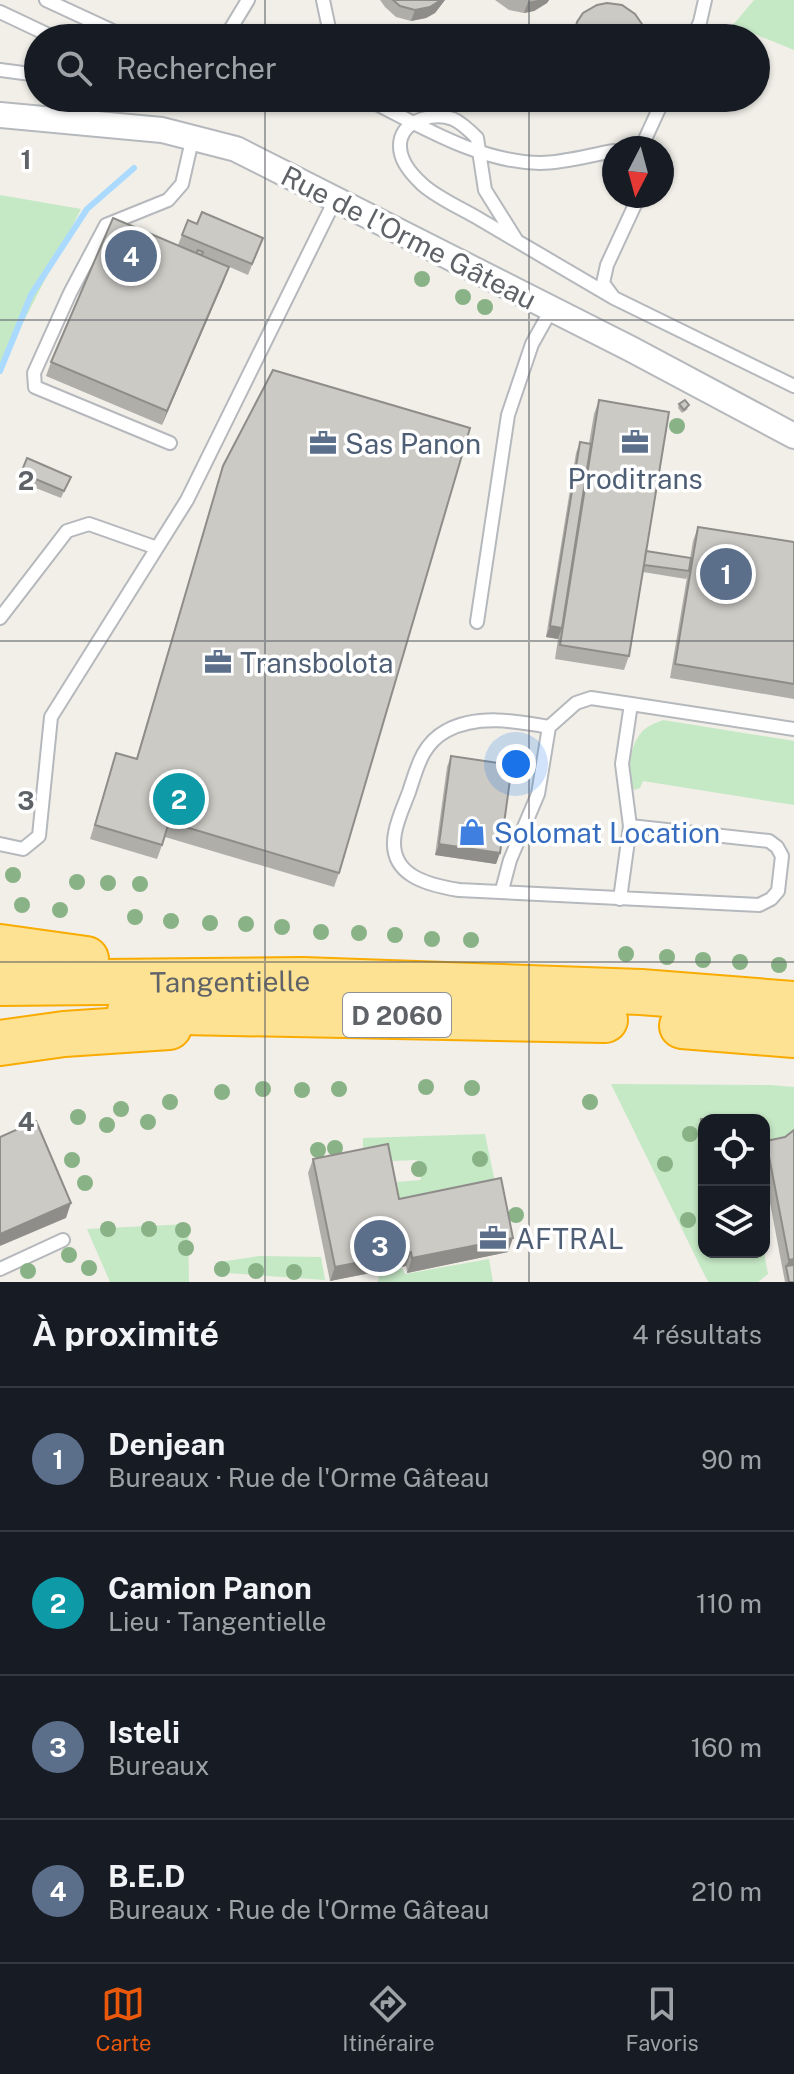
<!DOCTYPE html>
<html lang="fr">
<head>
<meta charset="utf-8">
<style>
  :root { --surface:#171b24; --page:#20242c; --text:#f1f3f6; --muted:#9ea1a6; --line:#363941; --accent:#ea580c }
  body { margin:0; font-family:"Public Sans",sans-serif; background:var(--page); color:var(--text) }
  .controls { position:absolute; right:24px; bottom:24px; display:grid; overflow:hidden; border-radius:16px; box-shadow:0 2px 6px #0004 }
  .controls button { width:72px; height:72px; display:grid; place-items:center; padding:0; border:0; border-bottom:2px solid var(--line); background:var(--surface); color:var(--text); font:40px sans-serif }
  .compass { position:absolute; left:602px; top:136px; width:72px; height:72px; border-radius:50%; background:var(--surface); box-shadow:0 2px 6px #0004; rotate:186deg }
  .you { position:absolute; left:516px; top:764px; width:28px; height:28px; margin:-20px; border:6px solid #fff; border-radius:50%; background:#1a73e8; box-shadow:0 0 0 12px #1a73e833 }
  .badge { display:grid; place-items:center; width:52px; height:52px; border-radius:50%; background:var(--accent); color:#fff; font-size:26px; font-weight:700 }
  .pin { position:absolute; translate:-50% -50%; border:4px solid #fff; box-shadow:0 2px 8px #0006 }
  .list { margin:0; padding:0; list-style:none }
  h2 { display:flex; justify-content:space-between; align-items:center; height:104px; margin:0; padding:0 32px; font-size:34px }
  h2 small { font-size:26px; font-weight:400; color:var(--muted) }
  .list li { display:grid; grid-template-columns:52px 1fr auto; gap:24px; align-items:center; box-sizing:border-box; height:144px; padding:0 32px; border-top:2px solid var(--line) }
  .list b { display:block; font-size:30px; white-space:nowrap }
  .list p { margin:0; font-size:26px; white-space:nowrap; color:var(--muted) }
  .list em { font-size:26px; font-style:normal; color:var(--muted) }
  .icon { flex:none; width:44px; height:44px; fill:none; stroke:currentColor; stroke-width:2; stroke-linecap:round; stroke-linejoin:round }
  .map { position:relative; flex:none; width:794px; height:1282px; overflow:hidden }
  .search { position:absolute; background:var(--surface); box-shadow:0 2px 6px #0004; left:24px; right:24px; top:24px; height:88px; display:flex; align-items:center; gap:20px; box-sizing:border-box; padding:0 28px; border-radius:44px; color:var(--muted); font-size:30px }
  .sheet { height:680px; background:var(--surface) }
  nav { display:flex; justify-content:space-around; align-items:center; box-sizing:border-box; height:112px; border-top:2px solid var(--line); background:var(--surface); font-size:22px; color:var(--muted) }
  nav a { display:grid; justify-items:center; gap:4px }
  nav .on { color:var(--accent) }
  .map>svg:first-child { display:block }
  .green { fill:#c5e8c5 }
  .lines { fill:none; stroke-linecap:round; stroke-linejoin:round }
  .stream { stroke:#aadaff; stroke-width:6 }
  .lane-casing { stroke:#b5b8bc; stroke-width:16 }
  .street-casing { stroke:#b5b8bc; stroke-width:28 }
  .highway-casing { stroke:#f9ab00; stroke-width:48 }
  .lane { stroke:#fff; stroke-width:12 }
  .street { stroke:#fff; stroke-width:24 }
  .highway { stroke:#fde293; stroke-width:44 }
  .tree { fill:#89b387 }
  .wall { fill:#afaea9 }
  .shaded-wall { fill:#8f8d8a }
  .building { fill:#cccac5; stroke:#8f8d8a; stroke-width:2 }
  .grid { fill:none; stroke:#5f6368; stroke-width:2; stroke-opacity:0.55 }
  .labels { text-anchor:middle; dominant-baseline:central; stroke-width:7; stroke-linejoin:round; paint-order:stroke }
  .shield { fill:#fff; stroke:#8f9295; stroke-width:2 }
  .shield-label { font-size:26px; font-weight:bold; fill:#5f6368 }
  .street-label { font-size:28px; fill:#5f6368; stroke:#fff }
  .service-label { font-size:28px; fill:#4e5e75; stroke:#fff; text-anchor:start }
  .shop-label { font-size:28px; fill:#366cbe; stroke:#fff; text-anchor:start }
  .grid-label { font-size:26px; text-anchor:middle; font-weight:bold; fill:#5f6368; stroke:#fff; stroke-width:7; stroke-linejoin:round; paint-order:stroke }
</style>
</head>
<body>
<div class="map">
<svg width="794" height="1282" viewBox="0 0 794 1282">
  <rect width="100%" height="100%" fill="#f1efe8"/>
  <path class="green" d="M754,0H794V50L733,25Z
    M0,195L81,209L0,368Z
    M663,720L794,741V805L643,781L640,788L634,790C627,773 629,747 641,733C646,726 656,723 663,720Z
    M611,1084L770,1085L794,1087V1141L764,1147V1120H704V1252H764L768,1274L758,1282H709L706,1278Z
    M485,1134L495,1182L400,1206L397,1182L421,1180L417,1160L390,1161L363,1153V1138Z
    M188,1224L189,1282H110L87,1229Z
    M259,1256L321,1257L325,1280L214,1272L220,1262Z
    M489,1259L493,1282H378L379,1274L402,1268L405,1274Z"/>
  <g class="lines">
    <path class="stream" d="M0,371L31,295L87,209L134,168"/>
    <g class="lane-casing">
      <path id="lane" d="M46,0L128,38
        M323,0L331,38
        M0,12L55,38
        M225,38L248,0
        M693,38L700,22L705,0
        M0,70L38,75
        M365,98C419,125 478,162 540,163C565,163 590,155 614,151
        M641,148L664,98
        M639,196L607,265L603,283L614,298L794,386
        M517,241L485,190L477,138C470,131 462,123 453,119C436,112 407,119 401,138C396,157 410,173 423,185C439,199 463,209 481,220C525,246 570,272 614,298
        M170,443L35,387L34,373L70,293L106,225L168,200L182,184L193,136
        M0,618L67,531L89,524L157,548
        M477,622L508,415L532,344L551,310
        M549,727C517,721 477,714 446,731C422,744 417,768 409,792C404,805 397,820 395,833C387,875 427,885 459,890L759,905L771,899L778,891L782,856L777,847L769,841L630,826
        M0,844L23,849L39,836L51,717L187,500L336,198
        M502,890L510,860L538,794L549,727L576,703L591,698L631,704
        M620,899L630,826L622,764L631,704L794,729
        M0,1269L63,1240"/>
    </g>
    <g class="street-casing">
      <path id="street" d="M0,115L162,130L236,149L631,349L794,436"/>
    </g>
    <g class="highway-casing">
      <g id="highway">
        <path d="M0,947L86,959"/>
        <path id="s1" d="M0,983L303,980L641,992L794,1004"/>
        <path d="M130,1011L605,1020"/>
        <path d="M682,1026L794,1035"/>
        <path d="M0,1043L64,1034L169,1027"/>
      </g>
    </g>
    <use href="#lane" class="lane"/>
    <use href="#street" class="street"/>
    <use href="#highway" class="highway"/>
  </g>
  <g class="tree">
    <circle cx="422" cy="279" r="8"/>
    <circle cx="463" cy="297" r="8"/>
    <circle cx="485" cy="307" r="8"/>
    <circle cx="677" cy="426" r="8"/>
    <circle cx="13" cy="875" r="8"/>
    <circle cx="77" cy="882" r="8"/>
    <circle cx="108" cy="883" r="8"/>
    <circle cx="140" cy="884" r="8"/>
    <circle cx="22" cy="905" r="8"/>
    <circle cx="60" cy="910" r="8"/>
    <circle cx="135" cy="917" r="8"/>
    <circle cx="171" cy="921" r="8"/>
    <circle cx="210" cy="923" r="8"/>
    <circle cx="246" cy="924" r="8"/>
    <circle cx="282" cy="927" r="8"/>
    <circle cx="321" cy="932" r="8"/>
    <circle cx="359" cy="933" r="8"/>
    <circle cx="395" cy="935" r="8"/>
    <circle cx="432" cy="939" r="8"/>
    <circle cx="471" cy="940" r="8"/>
    <circle cx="626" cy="954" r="8"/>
    <circle cx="667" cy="957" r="8"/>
    <circle cx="703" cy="960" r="8"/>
    <circle cx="740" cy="962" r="8"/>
    <circle cx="779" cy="965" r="8"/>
    <circle cx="426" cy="1087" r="8"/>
    <circle cx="472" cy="1088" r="8"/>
    <circle cx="263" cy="1089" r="8"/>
    <circle cx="339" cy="1089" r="8"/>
    <circle cx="302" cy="1090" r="8"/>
    <circle cx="222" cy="1092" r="8"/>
    <circle cx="170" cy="1102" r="8"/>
    <circle cx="590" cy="1102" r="8"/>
    <circle cx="121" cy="1109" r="8"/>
    <circle cx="78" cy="1117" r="8"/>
    <circle cx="148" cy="1122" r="8"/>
    <circle cx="107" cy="1125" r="8"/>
    <circle cx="690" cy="1134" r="8"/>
    <circle cx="335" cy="1148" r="8"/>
    <circle cx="318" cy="1150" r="8"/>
    <circle cx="480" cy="1159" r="8"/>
    <circle cx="72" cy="1160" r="8"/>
    <circle cx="665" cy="1164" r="8"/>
    <circle cx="419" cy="1169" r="8"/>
    <circle cx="85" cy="1183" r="8"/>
    <circle cx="516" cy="1215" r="8"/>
    <circle cx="688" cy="1220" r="8"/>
    <circle cx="108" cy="1229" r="8"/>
    <circle cx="149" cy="1229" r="8"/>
    <circle cx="183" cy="1230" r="8"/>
    <circle cx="186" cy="1248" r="8"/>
    <circle cx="69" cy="1255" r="8"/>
    <circle cx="89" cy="1268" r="8"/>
    <circle cx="222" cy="1269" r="8"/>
    <circle cx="28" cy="1271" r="8"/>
    <circle cx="256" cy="1271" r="8"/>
    <circle cx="294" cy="1272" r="8"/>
  </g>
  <path class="wall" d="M380,0H445L435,13L426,18L411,21L396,17L385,7Z
    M495,0H549L547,3L534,11L524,13L509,10Z
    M188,220L197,224L263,238L248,275L225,265L224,281L162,425L46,376L51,362L178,245Z
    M599,400L646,551L690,558L693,541L698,527L794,542V699L670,678L687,577L686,579L643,572L629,656L624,670L555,659L558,639L546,637L576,453L580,442L589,443L594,414Z
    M679,404L688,409L682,413L678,408Z
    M27,458L71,477L61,498L18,481Z
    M223,466L339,873L334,887L165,837L157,859L90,839L116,753L136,759Z
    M451,756L500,853L496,864L435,855L447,767Z
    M766,1141L794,1282H785L764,1171V1147Z
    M313,1159L399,1199L508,1252L407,1273L406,1266L330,1281L308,1173Z"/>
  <path class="shaded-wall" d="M441,0H445L435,13L426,18L411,21L415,10Z
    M538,0H549L547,3L534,11L524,13L528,2Z
    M229,267L224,281L162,425L167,411Z
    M550,626L562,628L558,639L546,637Z
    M439,844L500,853L496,864L435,855Z
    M71,1203L66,1218L0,1246V1234Z
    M513,1238L508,1252L407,1273L412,1258Z
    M411,1252L406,1266L330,1281L335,1267Z
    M794,1259V1272L786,1266L789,1260Z"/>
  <path class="building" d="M393,0H441L430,7L415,10L400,6Z
    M607,3L622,5L635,14L644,27L645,38H573L577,22L583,13L597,5Z
    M202,212L263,238L252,264L182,235L188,220L197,224Z
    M113,218L229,267L167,411L51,362Z
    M198,250L203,252L202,255L196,253Z
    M273,370L470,428L339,873L169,822L162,845L95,825L116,753L137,759L223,466Z
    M599,400L669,412L629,656L560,645Z
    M685,400L689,405L684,410L679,404Z
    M580,442L591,444L562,628L550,626Z
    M27,458L71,477L64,491L21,473Z
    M698,527L794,542V684L675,664Z
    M646,551L691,558L689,571L644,565Z
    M451,756L512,765L500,853L439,844Z
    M701,1119L719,1120H704V1132H700Z
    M36,1121L71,1203L0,1234V1137Z
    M794,1130V1259L789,1260L766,1141L785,1137Z
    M388,1144L399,1199L501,1178L513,1238L412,1258L411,1252L335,1267L313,1159Z
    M794,1265V1282H789L786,1266Z"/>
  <path class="grid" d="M265,0V38M529,0V38M265,98V1282M529,98V1282M0,320H794M0,641H794M0,962H794"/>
  <defs>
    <g id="office-bare" transform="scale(2.16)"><path d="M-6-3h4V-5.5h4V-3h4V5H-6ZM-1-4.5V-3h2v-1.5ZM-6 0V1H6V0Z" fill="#5c6f8a" stroke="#fff" stroke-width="2.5" paint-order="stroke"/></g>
    <g id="shop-bare" transform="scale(2.16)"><path d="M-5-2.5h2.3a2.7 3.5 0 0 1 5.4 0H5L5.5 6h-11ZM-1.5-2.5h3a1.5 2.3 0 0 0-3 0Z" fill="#3f7fe0" stroke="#fff" stroke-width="2.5" paint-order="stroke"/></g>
  </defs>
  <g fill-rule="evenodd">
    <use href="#office-bare" x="635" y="442"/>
    <use href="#office-bare" x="323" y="443"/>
    <use href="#office-bare" x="218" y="662"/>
    <use href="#shop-bare" x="472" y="832"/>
    <use href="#office-bare" x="493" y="1238"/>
  </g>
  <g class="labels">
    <rect class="shield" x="343" y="993" width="108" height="44" rx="6"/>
    <g class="shield-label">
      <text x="397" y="1015">D 2060</text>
    </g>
    <g class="street-label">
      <text transform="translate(409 237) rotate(27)">Rue de l'Orme Gâteau</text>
      <text stroke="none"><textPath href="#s1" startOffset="230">Tangentielle</textPath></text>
    </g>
    <g class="service-label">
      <text x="345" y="443">Sas Panon</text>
      <text x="635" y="478" text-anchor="middle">Proditrans</text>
      <text x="240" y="662">Transbolota</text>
      <text x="515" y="1238">AFTRAL</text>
    </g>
    <g class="shop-label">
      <text x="494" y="832">Solomat Location</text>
    </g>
  </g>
  <g class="grid-label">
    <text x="26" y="169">1</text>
    <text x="26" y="490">2</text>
    <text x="26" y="810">3</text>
    <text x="26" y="1131">4</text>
  </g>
</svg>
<div class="controls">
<button><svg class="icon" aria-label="locate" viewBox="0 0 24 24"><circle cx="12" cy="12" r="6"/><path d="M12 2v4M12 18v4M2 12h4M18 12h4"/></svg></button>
<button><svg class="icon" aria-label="layers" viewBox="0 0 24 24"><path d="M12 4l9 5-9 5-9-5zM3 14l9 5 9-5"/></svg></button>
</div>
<svg class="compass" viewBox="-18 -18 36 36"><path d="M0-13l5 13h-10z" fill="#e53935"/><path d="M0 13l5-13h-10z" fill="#9ea1a6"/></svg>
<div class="you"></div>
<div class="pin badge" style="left:726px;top:574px;background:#5c6f8a">1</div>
<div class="pin badge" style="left:179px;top:799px;background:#0f9aa8">2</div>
<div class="pin badge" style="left:380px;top:1246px;background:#5c6f8a">3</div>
<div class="pin badge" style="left:131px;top:256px;background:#5c6f8a">4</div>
<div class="search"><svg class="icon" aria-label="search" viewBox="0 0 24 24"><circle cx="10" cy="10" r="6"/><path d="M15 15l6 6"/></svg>Rechercher</div>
</div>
<section class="sheet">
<h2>À proximité<small>4 résultats</small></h2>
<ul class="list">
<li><span class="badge" style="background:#5c6f8a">1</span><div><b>Denjean</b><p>Bureaux · Rue de l'Orme Gâteau</p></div><em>90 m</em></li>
<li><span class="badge" style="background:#0f9aa8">2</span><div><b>Camion Panon</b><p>Lieu · Tangentielle</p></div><em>110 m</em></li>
<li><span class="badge" style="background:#5c6f8a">3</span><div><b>Isteli</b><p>Bureaux</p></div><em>160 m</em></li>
<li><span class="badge" style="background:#5c6f8a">4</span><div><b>B.E.D</b><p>Bureaux · Rue de l'Orme Gâteau</p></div><em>210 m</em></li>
</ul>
</section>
<nav>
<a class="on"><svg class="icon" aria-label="map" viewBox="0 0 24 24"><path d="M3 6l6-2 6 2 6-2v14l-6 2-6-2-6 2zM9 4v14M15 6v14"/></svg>Carte</a>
<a><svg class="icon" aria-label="directions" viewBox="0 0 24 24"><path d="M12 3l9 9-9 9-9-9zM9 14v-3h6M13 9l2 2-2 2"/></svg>Itinéraire</a>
<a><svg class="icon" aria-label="saved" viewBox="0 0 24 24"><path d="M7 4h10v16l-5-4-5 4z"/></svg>Favoris</a>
</nav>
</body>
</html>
